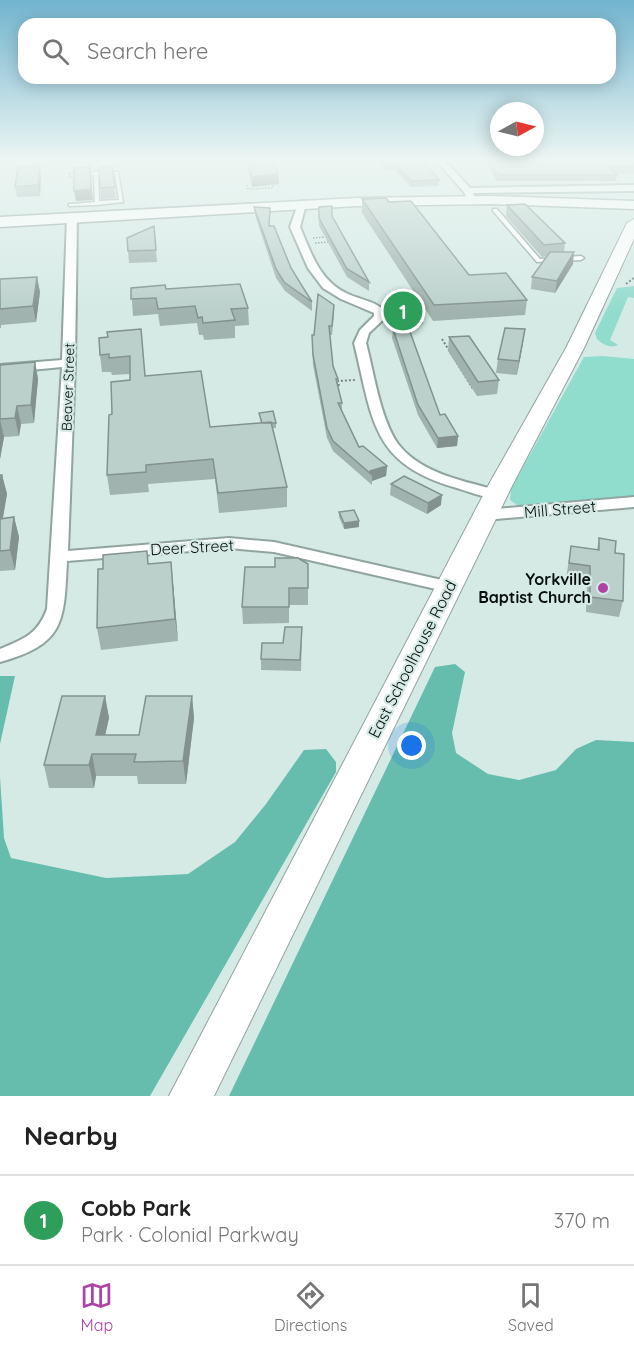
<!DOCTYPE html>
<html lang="en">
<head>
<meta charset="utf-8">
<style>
  :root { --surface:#fff; --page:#f6f6f6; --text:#222; --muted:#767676; --line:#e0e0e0; --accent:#ad44a5 }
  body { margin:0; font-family:Quicksand,sans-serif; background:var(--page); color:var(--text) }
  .compass { position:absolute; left:490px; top:102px; width:54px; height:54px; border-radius:50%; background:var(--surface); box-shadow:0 3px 15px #0003; rotate:83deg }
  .you { position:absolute; left:412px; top:746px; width:21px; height:21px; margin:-15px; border:4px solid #fff; border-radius:50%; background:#1a73e8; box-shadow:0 0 0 9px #1a73e833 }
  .badge { display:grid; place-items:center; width:39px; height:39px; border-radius:50%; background:var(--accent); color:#fff; font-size:20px; font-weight:700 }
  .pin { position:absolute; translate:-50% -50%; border:3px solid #fff; box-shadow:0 2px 6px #0006 }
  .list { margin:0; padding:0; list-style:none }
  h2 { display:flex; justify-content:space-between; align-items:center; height:78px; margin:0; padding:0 24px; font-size:26px }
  h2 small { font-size:20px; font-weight:400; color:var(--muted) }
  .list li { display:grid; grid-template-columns:39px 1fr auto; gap:18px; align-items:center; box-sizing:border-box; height:90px; padding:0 24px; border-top:2px solid var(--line) }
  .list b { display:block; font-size:22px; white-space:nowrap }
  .list p { margin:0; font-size:20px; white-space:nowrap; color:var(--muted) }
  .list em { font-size:20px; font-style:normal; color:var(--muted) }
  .icon { flex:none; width:33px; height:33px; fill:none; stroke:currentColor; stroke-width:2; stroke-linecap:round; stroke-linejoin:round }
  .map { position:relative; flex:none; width:634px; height:1096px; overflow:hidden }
  .search { position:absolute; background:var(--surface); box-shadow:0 3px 15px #0003; left:18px; right:18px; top:18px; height:66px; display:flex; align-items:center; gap:15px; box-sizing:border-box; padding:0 21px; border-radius:18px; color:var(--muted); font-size:22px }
  .sheet { height:168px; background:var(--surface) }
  nav { display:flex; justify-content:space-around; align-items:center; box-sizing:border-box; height:84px; border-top:2px solid var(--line); background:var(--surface); font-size:16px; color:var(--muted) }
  nav a { display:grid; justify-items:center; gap:3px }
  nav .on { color:var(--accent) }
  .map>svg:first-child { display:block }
  .green { fill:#90dccd }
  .forest { fill:#67bdad }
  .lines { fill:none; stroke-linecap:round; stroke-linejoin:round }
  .service-casing { stroke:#90a4a0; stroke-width:3 }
  .minor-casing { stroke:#90a4a0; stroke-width:4 }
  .primary-casing { stroke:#90a4a0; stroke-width:2 }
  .trunk-casing { stroke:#90a4a0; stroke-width:3 }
  .path-far1 { stroke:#778582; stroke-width:1.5; stroke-dasharray:1.5 1.5; stroke-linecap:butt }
  .path { stroke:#778582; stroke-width:2; stroke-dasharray:2 2; stroke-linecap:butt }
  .service { fill:#fff; fill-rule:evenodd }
  .minor { fill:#fff; fill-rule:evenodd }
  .primary { fill:#fff; fill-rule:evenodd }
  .trunk { fill:#fff; fill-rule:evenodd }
  .wall { fill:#a1b3af }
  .shaded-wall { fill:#83928e }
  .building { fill:#bbd0cb; stroke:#83928e; stroke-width:1.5 }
  .poi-dot { fill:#ad44a5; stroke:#d5eae5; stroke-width:2 }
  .labels { text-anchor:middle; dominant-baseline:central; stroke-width:4.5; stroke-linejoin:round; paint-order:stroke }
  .far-street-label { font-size:14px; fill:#070d0c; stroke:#d5eae5 }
  .street-label { font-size:16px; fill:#070d0c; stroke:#d5eae5 }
  .poi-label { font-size:16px; font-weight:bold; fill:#070d0c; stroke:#d5eae5; text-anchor:end }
</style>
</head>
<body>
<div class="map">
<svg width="634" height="1096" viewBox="0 0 634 1096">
  <rect width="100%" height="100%" fill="#d5eae5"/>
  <path class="green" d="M634,286V298L628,297L610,340L618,345C610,349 602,344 597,339L595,333L617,288Z
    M403,293L408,296L409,306L418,321L424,323L419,327L392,321L394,313L386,303L390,301L387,296Z
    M603,356L634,359V498L530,506L517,505L510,500L511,489L584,357Z"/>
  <path class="forest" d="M455,664L465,672L452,733L456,753L488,774L519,780L556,770L576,749L596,740L634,742V1096H229L435,667Z
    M0,676H15L0,744Z
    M326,749L336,762V772L150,1096H0V777L4,838L11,858L106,878L188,874L235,842L266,804L304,750Z"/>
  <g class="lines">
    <g class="service-casing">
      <path id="service" d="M96,172H118L123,202L97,205L69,206V204H71L95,202L94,175L71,176L70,174ZM115,174L119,200L99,201L98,175Z
        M493,209H497L540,259L581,256L584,258L581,260L537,262L493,211Z"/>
    </g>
    <g class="minor-casing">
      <path id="minor" d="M436,160H444L470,188L634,185V191L473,193L475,199L471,202L468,201L464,192Z
        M302,201L306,204L300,227C311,253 320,282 348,294C361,300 376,301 386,312V317L369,333L366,343C374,373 380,418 398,444C421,474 467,482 501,491L504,494L501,497C488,500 470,492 457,488C371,464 373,420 354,343L360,330L374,316V313L341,299L323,288L308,268L290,227L298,204Z
        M72,214L77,217L75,363L68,551L229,538L274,542L455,583L458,587L455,591L449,592L274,552L229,548L67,561C64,622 65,644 0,662V649C24,639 38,634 47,609L62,367L0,373V365L62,360L67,217Z
        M634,497V507L485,520L477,515L485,510Z"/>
    </g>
    <g class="primary-casing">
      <path id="primary" d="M634,219V239L584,348L513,484L214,1096H169L489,484L566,348L627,223Z"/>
    </g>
    <g class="trunk-casing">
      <path id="trunk" d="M491,196L634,201V209L491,204L357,206L0,227V217L357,198Z"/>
    </g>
    <path class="path-far1" d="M247,185L248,189L273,188L272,184
      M313,238L325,237
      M315,243L328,242"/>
    <path class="path" d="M626,284L634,278
      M442,339L473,389
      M339,386L338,381L355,380"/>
    <use href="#service" class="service"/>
    <use href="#minor" class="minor"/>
    <use href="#primary" class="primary"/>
    <use href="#trunk" class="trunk"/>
  </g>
  <path class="wall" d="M251,160H272L279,184L252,187L249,174L248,165H252Z
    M378,160H422L439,180V186L411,187L395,170H385Z
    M479,160H634V173L616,174L617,175L616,181H497L487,165H484Z
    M112,166L116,198L101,199L100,188Z
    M41,176L40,196L17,197L15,187Z
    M362,199L389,202L469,275L527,300L525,315L433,321L362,213Z
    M507,205L565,243L564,252L573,264L555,293L531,289L532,277L547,256L542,257L506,216Z
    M254,207L270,208V226L291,268L312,302V311L285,291L276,278L255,215Z
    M319,207L369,282V291L347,277L319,226Z
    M154,226L157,262L129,263L128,251Z
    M37,277L40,292L36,322L1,325V328H0V279Z
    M131,288L166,289L248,308L249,325L235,326V338L204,340L203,335H199L197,323L160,326L158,314L133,316Z
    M334,314L332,335H330L333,366L338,379V388L342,403V411L359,447L387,466L386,476L372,481V485L333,451L327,438L313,365L312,344L314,335Z
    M141,329L145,376L210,427L261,423L259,413L276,423V428H273L287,487V507L219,513L215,479L148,484L149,492L110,495L107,475L112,414L130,380V374L112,375L111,372H102L100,355L108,337Z
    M393,329L440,415L458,436L457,446L437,448L418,415L392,338Z
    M449,337L499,380L497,394L477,396L448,351Z
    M523,343L517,375L496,373L498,359Z
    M35,362L38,379L34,423L21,424L19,436L4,437L0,459V365Z
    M0,475H2L7,494L3,518L14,517L19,537L15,570L0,571Z
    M391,484L441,505L427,514L390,495Z
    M339,512L359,527L344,529L339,517Z
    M599,538L615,553L623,601L619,617L586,612L587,582L566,579L571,546L597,550Z
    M149,564L173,583L178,641L101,650L97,628Z
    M308,564V605H289V623L243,624L242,607L275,567Z
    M302,639L301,671L261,670V659L283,643Z
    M105,696L109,718L105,735H139L192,696L194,718L186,784H138L137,776H96L94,788H49L44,765Z"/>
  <path class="shaded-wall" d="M40,166L41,176L40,196L38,185Z
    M90,167L93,200L76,201L74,191Z
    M278,174L279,184L252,187V177Z
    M574,252L573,264L555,293L557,281Z
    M37,277L40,292L36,322L33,306Z
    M525,329L523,343L517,375L519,361Z
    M35,362L38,379L34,423L31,405Z
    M17,406L21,424L19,436L15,418Z
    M0,419L4,437L0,459Z
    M458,436L457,446L437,448L438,438Z
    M387,466L386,476L372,481V475L370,471Z
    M2,475L7,494L0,534V488Z
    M442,495L441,505L427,514L428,503Z
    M14,517L19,537L15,570L10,550Z
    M359,521V527L344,529V523Z
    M171,562L173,583L178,641L175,619Z
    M105,696L109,718L101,754L96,735Z
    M192,696L194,718L186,784L183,761Z
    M92,754L96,776L94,788L89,765Z"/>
  <path class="building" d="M254,160H272L278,174L252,177L248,165L255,164Z
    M382,160H422L439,180L411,181L395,164H386Z
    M488,160H634V167L610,168L617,175H498Z
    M40,166L38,185L15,187L18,167Z
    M112,166L115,187L100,188L99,167Z
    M90,167L91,189L74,191V168Z
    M386,198L389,202L411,201L469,275L506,273L527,300L434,305L362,199Z
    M525,204L565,243L544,245L507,205Z
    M332,206V216L369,282L347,269L319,218V207Z
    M254,207L270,208L269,226H274L291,268L312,302L284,282L276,269Z
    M154,226L156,250L128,251L127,238Z
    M550,252H574L557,281L532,277Z
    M37,277L33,306L0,309V279Z
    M240,284L248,308L231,309L235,320L203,323L202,317L198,318L195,306L158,309L156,298L131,299V288L165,285L166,289Z
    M318,294L334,305L332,326H329L333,366L338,379H336L342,403H338L359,447L363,446L387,466L370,471L372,475L333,441L327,428L313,355L312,335H314Z
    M505,328L525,329L519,361L498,359Z
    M141,329L145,376L201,371L210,427L271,422L287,487L218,493L213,459L146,465V472L107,475L109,415L112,414L111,382L130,380V356L109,358V354L100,355L99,338L108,337L107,332Z
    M393,329H409L440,415L445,414L458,436L438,438L418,405Z
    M469,336L499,380L478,382L449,337Z
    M35,362L31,405L17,406L15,418L0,419V365Z
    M273,411L276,423H262L259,413Z
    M0,475H2L0,488Z
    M404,476L442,495L428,503L391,484Z
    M354,510L359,521L344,523L339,512Z
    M14,517L10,550L0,551V519Z
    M599,538L616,541L615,553L624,554L623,601L590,597V566L569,563L571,546L599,550Z
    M147,551L148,564L171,562L175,619L97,628L98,569H103V555Z
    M275,558H298L308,564V588H289V607H242L245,567H275Z
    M285,627H302L300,660L261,659L262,643H283Z
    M62,696H105L96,735H139L146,696H192L183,761L134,762L136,754H92L89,765H44Z"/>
  <linearGradient id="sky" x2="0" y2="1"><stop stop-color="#71b4ce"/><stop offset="0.51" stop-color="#ecf6f3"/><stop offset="1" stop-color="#ecf6f3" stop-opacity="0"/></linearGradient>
  <rect width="634" height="313" fill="url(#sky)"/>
  <circle class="poi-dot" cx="603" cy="588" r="6"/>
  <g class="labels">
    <g class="far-street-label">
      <text transform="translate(68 387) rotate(-88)">Beaver Street</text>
    </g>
    <g class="street-label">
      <text transform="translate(560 509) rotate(-5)">Mill Street</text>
      <text transform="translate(192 547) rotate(-3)">Deer Street</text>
      <text transform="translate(412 659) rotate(-63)">East Schoolhouse Road</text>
    </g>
    <g class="poi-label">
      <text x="591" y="579">Yorkville<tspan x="591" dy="18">Baptist Church</tspan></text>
    </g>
  </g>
</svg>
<svg class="compass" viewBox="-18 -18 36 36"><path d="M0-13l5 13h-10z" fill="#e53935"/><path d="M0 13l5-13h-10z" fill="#767676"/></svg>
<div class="you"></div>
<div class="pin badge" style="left:403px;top:311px;background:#2e9e5b">1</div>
<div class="search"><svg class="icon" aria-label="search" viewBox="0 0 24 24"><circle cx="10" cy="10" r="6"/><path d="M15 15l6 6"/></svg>Search here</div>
</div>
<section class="sheet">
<h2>Nearby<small></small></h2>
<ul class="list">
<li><span class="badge" style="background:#2e9e5b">1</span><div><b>Cobb Park</b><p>Park · Colonial Parkway</p></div><em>370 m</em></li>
</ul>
</section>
<nav>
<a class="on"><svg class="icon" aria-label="map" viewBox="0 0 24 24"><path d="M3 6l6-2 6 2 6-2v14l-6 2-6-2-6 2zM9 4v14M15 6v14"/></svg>Map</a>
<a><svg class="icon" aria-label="directions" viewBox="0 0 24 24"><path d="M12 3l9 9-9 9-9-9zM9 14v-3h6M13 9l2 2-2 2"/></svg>Directions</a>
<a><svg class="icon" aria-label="saved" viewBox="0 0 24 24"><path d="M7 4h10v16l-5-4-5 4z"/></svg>Saved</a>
</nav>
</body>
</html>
